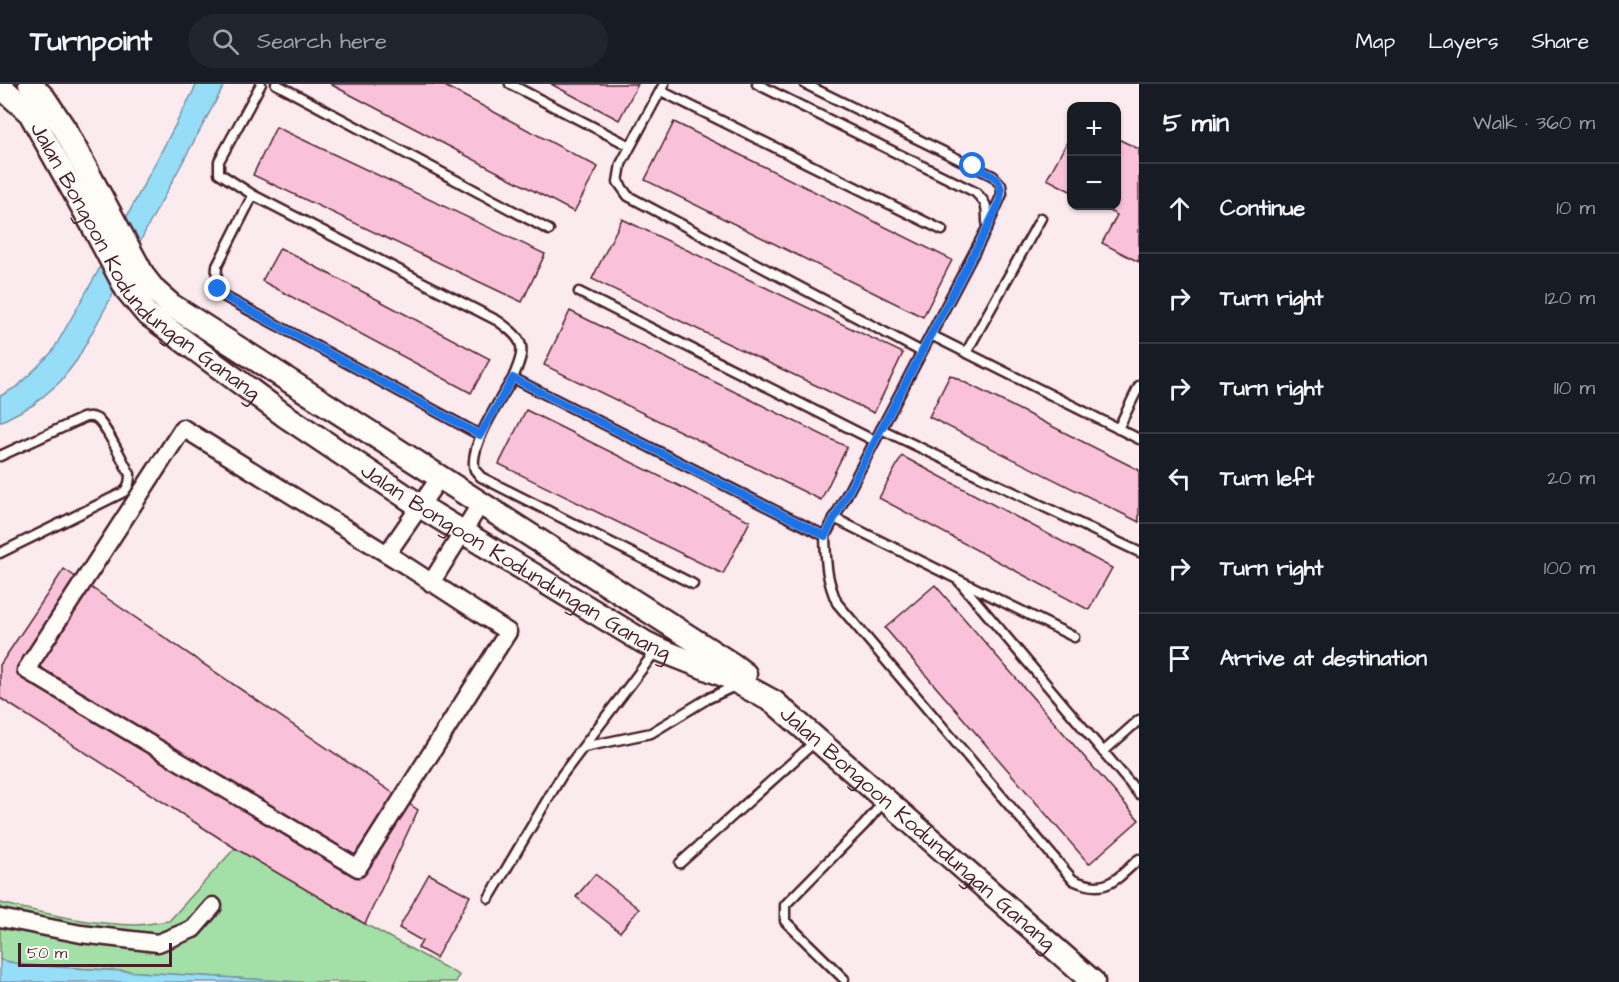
<!DOCTYPE html>
<html lang="en">
<head>
<meta charset="utf-8">
<style>
  :root { --surface:#171b24; --page:#20242c; --text:#f1f3f6; --muted:#9ea1a6; --line:#363941 }
  body { margin:0; font-family:"Architects Daughter",sans-serif; background:var(--page); color:var(--text) }
  .controls { position:absolute; right:18px; top:18px; display:grid; overflow:hidden; border-radius:12px; box-shadow:0 2px 4px #0004 }
  .controls button { width:54px; height:54px; display:grid; place-items:center; padding:0; border:0; border-bottom:2px solid var(--line); background:var(--surface); color:var(--text); font:30px sans-serif }
  .scale { position:absolute; left:18px; bottom:15px; width:154px; box-sizing:border-box; padding-left:6px; border:3px solid #4a1f2b; border-top:0; font-size:16px; line-height:21px; white-space:nowrap; color:#4a1f2b; -webkit-text-stroke:4px #fdfcf7; paint-order:stroke }
  .stop { position:absolute; width:18px; height:18px; margin:-14px; border:4px solid #1a73e8; border-radius:50%; background:#fff }
  .stop.end { background:#1a73e8; border-color:#fff; box-shadow:0 2px 6px #0008 }
  .list { margin:0; padding:0; list-style:none }
  h2 { display:flex; justify-content:space-between; align-items:center; height:78px; margin:0; padding:0 24px; font-size:26px }
  h2 small { font-size:20px; font-weight:400; color:var(--muted) }
  .list li { display:grid; grid-template-columns:39px 1fr auto; gap:18px; align-items:center; box-sizing:border-box; height:90px; padding:0 24px; border-top:2px solid var(--line) }
  .list b { display:block; font-size:22px; white-space:nowrap }
  .list em { font-size:20px; font-style:normal; color:var(--muted) }
  .icon { flex:none; width:33px; height:33px; fill:none; stroke:currentColor; stroke-width:2; stroke-linecap:round; stroke-linejoin:round }
  .map { position:relative; flex:none; width:1139px; height:898px; overflow:hidden }
  header { display:flex; align-items:center; gap:36px; box-sizing:border-box; height:84px; padding:0 30px; background:var(--surface); border-bottom:2px solid var(--line) }
  header strong { font-size:28px }
  nav { display:flex; gap:33px; margin-inline-start:auto; font-size:21px }
  .search { width:420px; height:54px; background:var(--page); display:flex; align-items:center; gap:15px; box-sizing:border-box; padding:0 21px; border-radius:33px; color:var(--muted); font-size:22px }
  main { display:flex }
  aside { flex:1; background:var(--surface) }
  .map>svg:first-child { display:block }
  .green { fill:#a3e0a7; stroke:#768069; stroke-width:1.5 }
  .water { fill:#96ddf8; stroke:#7891a6; stroke-width:1.5 }
  .building { fill:#f9c2da; stroke:#4a1f2b; stroke-width:1.5 }
  .lines { fill:none; stroke-linecap:round; stroke-linejoin:round }
  .lane-casing { stroke:#4a1f2b; stroke-width:13 }
  .street-casing { stroke:#4a1f2b; stroke-width:21 }
  .secondary-casing { stroke:#4a1f2b; stroke-width:27 }
  .lane { stroke:#fdfcf7; stroke-width:8 }
  .street { stroke:#fdfcf7; stroke-width:16 }
  .secondary { stroke:#fdfcf7; stroke-width:22 }
  .route { stroke:#1a73e8; stroke-width:8 }
  .labels { text-anchor:middle; dominant-baseline:central; stroke-width:4.5; stroke-linejoin:round; paint-order:stroke }
  .street-label { font-size:22px; fill:#4a1f2b; stroke:#fdfcf7 }
</style>
</head>
<body>
<header>
<strong>Turnpoint</strong>
<div class="search"><svg class="icon" aria-label="search" viewBox="0 0 24 24"><circle cx="10" cy="10" r="6"/><path d="M15 15l6 6"/></svg>Search here</div>
<nav><a>Map</a><a>Layers</a><a>Share</a></nav>
</header>
<main>
<div class="map">
<svg width="1139" height="898" viewBox="0 0 1139 898">
  <rect width="100%" height="100%" fill="#fcebee"/>
  <filter id="ink" filterUnits="userSpaceOnUse"><feTurbulence type="fractalNoise" baseFrequency=".0167" numOctaves="2"/><feDisplacementMap in="SourceGraphic" scale="12" xChannelSelector="R" yChannelSelector="G"/><feConvolveMatrix kernelMatrix="1 2 1 2 8 2 1 2 1" color-interpolation-filters="sRGB"/></filter>
  <g filter="url(#ink)">
    <path class="green" d="M235,764L365,840L459,891L456,898H299L25,881L0,876V819C43,829 91,841 136,841C147,841 158,838 169,837Z"/>
    <path class="water" d="M197,0H225L147,144L119,199L77,276L60,298L33,321L0,338V312L18,302L52,268L97,189Z
      M0,876L25,881L299,898H0Z"/>
    <path class="building" d="M330,0H441L598,83L574,128Z
      M551,0H638L619,36Z
      M674,38L952,176L923,233L645,96Z
      M276,43L545,170L522,218L253,91Z
      M1072,49V108L1047,95Z
      M1116,54L1139,65V178L1102,159L1117,131L1099,122H1116Z
      M622,135L903,269L874,329L592,195Z
      M280,164L490,275L471,309L262,197Z
      M570,227L847,363L821,416L544,281Z
      M950,291L1139,386V438L929,333Z
      M526,326L750,437L723,490L499,380Z
      M902,372L1112,484L1089,526L879,414Z
      M64,485L418,726L365,840L235,764L0,614V581Z
      M935,501L1139,736L1089,780L885,544Z
      M429,790L470,812L436,874L418,864L422,857L399,844Z
      M595,790L639,825L620,848L576,813Z"/>
    <g class="lines">
      <g class="lane-casing">
        <path id="lane" d="M261,0L219,77V89L253,111L498,237C526,257 526,263 513,294L825,452
          M276,0L549,146
          M510,0L630,62
          M664,0L621,80L618,98L628,112L922,268
          M757,0L975,108C987,119 987,122 987,138
          M805,0L993,92L1001,101L1002,110L987,144L825,452C826,479 826,494 837,519L1073,796C1107,811 1115,796 1139,775
          M661,7L942,146
          M253,111L217,182C216,196 216,202 225,213L480,351
          M579,208L875,357
          M931,251L1139,355
          M966,269L1041,134
          M513,294C502,313 467,364 475,386C476,387 480,392 481,393L693,500
          M881,345L1139,468
          M1118,345L1139,302
          M0,372L83,334C88,332 92,332 97,335C107,343 123,378 130,390C130,398 129,402 124,408L0,469
          M834,434L1074,553
          M959,497L1139,710
          M584,663L651,649L707,615L737,601
          M1103,668L1139,636
          M680,779L817,656
          M489,814L562,691L657,565
          M844,895L785,837V821L864,741L885,716"/>
      </g>
      <g class="street-casing">
        <path id="street" d="M183,344L405,481L508,548L358,784L26,586Z
          M387,470L440,393
          M431,499L481,419
          M0,834L81,850L158,859L193,845L213,822"/>
      </g>
      <g class="secondary-casing">
        <g id="secondary">
          <path d="M30,0L44,14L64,44L144,193L155,207L171,221L733,581L745,590"/>
          <path id="s1" d="M0,2L30,29L92,140L127,206L146,229L284,331L420,422L644,558L658,565L726,592L774,618L1093,898"/>
        </g>
      </g>
      <use href="#lane" class="lane"/>
      <use href="#street" class="street"/>
      <use href="#secondary" class="secondary"/>
    </g>
  </g>
  <g class="lines" filter="url(#ink)">
    <path class="route" d="M218,205L225,213L480,351L513,294L825,452L987,144C993,130 1010,107 995,94C989,89 980,86 973,82"/>
  </g>
  <g class="labels">
    <g class="street-label">
      <text stroke="none"><textPath href="#s1" startOffset="232">Jalan Bongoon Kodundungan Ganang</textPath></text>
      <text stroke="none"><textPath href="#s1" startOffset="718">Jalan Bongoon Kodundungan Ganang</textPath></text>
      <text stroke="none"><textPath href="#s1" startOffset="1204">Jalan Bongoon Kodundungan Ganang</textPath></text>
    </g>
  </g>
</svg>
<div class="controls">
<button>+</button>
<button>−</button>
</div>
<div class="scale">50 m</div>
<div class="stop" style="left:973px;top:82px"></div>
<div class="stop end" style="left:218px;top:205px"></div>
</div>
<aside>
<h2>5 min<small>Walk · 360 m</small></h2>
<ul class="list">
<li><svg class="icon" aria-label="ahead" viewBox="0 0 24 24"><path d="M12 20V5M6 11l6-6 6 6"/></svg><div><b>Continue</b></div><em>10 m</em></li>
<li><svg class="icon" aria-label="right" viewBox="0 0 24 24"><path d="M7 20v-9h11M14 6l5 5-5 5"/></svg><div><b>Turn right</b></div><em>120 m</em></li>
<li><svg class="icon" aria-label="right" viewBox="0 0 24 24"><path d="M7 20v-9h11M14 6l5 5-5 5"/></svg><div><b>Turn right</b></div><em>110 m</em></li>
<li><svg class="icon" aria-label="left" viewBox="0 0 24 24"><path d="M17 20v-9H6M10 6l-5 5 5 5"/></svg><div><b>Turn left</b></div><em>20 m</em></li>
<li><svg class="icon" aria-label="right" viewBox="0 0 24 24"><path d="M7 20v-9h11M14 6l5 5-5 5"/></svg><div><b>Turn right</b></div><em>100 m</em></li>
<li><svg class="icon" aria-label="arrive" viewBox="0 0 24 24"><path d="M6 21V4h12l-3 4 3 4H6"/></svg><div><b>Arrive at destination</b></div></li>
</ul>
</aside>
</main>
</body>
</html>
